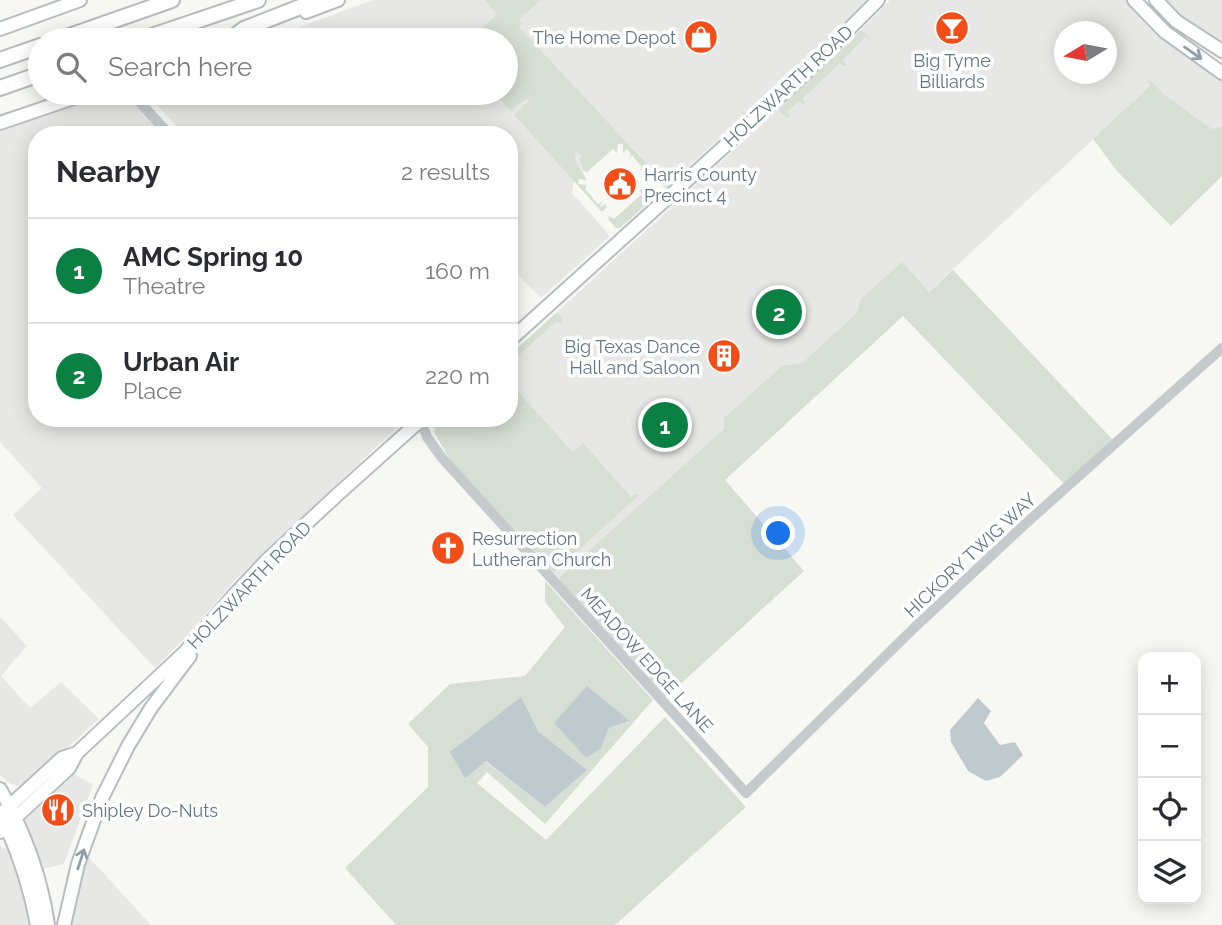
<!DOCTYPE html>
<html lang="en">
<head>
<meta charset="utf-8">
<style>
  :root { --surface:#fff; --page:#f7f7f7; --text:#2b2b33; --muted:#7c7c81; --line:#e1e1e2; --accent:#0b8043 }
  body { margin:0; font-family:Raleway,sans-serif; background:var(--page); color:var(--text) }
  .controls { position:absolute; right:21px; bottom:21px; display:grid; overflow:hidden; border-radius:14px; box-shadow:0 4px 18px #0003 }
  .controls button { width:63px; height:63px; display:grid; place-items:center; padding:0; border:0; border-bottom:2px solid var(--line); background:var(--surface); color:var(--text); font:35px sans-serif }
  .compass { position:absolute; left:1054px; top:21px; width:63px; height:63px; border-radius:50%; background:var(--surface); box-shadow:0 4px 18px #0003; rotate:260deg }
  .you { position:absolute; left:779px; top:534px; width:24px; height:24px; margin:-18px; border:5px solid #fff; border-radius:50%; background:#1a73e8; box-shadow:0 0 0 10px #1a73e833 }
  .badge { display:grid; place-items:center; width:46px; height:46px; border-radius:50%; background:var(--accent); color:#fff; font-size:23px; font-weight:700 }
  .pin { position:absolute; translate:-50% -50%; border:4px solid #fff; box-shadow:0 2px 7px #0006 }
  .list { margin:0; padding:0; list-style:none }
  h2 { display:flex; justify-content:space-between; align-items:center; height:91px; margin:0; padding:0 28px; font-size:30px }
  h2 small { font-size:23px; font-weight:400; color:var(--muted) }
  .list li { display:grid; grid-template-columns:46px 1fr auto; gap:21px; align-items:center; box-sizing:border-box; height:105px; padding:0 28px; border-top:2px solid var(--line) }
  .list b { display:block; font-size:26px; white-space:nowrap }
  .list p { margin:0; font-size:23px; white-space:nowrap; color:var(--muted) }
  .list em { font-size:23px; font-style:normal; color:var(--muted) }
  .icon { flex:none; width:38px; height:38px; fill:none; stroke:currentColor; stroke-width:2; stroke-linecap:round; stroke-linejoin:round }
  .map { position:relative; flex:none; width:1222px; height:925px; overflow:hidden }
  .search { position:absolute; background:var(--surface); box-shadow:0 4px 18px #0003; left:28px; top:28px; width:490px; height:77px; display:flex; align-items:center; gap:18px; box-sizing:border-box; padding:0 24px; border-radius:38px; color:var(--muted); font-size:26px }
  .panel { position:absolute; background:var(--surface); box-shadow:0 4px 18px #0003; left:28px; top:126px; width:490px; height:301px; border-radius:28px }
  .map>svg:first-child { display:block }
  .built { fill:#e7e8e6; fill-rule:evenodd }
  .green { fill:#d7dfd4; fill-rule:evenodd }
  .water { fill:#bfcacf }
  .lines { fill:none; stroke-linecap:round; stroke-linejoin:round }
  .major-casing { stroke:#b9bdc1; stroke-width:16 }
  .highway-casing { stroke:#b8bcbf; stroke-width:18 }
  .minor { stroke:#c6cacd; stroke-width:10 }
  .major { stroke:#fff; stroke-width:12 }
  .highway { stroke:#fff; stroke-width:14 }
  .oneway { stroke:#929fab }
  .labels { text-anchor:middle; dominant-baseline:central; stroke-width:7; stroke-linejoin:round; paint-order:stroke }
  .poi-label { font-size:18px; fill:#637687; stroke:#fff; text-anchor:start }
  .street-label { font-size:18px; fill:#637687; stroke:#fff }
</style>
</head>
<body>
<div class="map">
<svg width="1222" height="925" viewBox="0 0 1222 925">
  <rect width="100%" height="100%" fill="#f7f7f3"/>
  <path class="built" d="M373,0H866L803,63L665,188L620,139L574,180L572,193L607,232L609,237L541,298L509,266V135H185L146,93H506V40H265Z
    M890,0H1128L1144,16L1222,76V142L1110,124L584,610L453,465L434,432L435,423L440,418H509V356L783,105L845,46ZM1064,32H1106V74H1064Z
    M1163,0H1222V42L1180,16Z
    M105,93H126L165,135H37V418H408L268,548L235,580L186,637L155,668L13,515L42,488L0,442V129Z
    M0,617L27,646L1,676L30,708L61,682L99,719L27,784L19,786L11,784L3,778L0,774Z
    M69,772L93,784L64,864L42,869L25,822L26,815Z
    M0,846L7,849L12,855L26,901L31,925H0Z
    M87,856L107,877L151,925H70L76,895Z"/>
  <path class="green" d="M485,0H541L519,19L522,23L519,27L648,165L639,171L642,167L632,155L627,159L631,154L627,149L623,153V144H618L617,153L613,149L587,172L584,171L579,159L582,156L579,153H574L577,164L587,180L579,179L578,184L587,185L585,189L598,204L603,201L600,206L601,207L605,204L607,207L603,211H601L515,116V114L529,100L526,99L511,111L494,93H506V40H469L497,14Z
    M860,31H863L871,40L865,37L843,60L846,65L843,66L840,63L802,99L805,103L804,105L799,101L787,112L790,116L786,118L779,110L780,108Z
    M1149,80L1158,88L1163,94L1212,129L1222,127V176L1171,226L1117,171L1093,139L1151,85L1148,81Z
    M641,189L645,190L651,198L650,201L620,228H616L608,219L609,216L614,219L642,194L640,190Z
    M902,262L929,292L953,270L1113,440L1065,485L903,316L725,480L804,571L665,698L559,583L560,577L724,429V418L782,366L802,363L856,314L861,299Z
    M556,313H558L563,320L561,324L557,321L509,364V356Z
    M509,382L573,452L583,443L631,497L635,494L637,495V497L557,570L550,572L453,465L434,432L437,428L435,423L440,418H509Z
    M545,581L653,700L545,824L487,772L477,783L546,840L665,717L746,807L615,925H396L345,868L428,787V747L408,724L450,684L525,676L565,627L545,602ZM587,686L629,721V722L609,728ZM520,698L538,731L587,770L545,807L485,761Z"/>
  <path class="water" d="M587,686L630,721L609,728L601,748L586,758L554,723Z
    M521,697L538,731L587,770L545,807L486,761L465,778L450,752Z
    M978,698L991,711L984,723L1000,745L1015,742L1023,755L1000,777L986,781L968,771L951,742L950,730Z"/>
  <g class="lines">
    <g class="major-casing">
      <path id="major" d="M1134,0L1165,32L1222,73
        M1156,0L1176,21L1222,51
        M306,12L338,0
        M0,29L80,0
        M0,123L88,93
        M509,341L799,79L878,0
        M0,789C24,831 41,876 48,925
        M4,811L62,758L77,753
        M0,813C17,848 30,886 37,925
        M0,832L69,768L77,753L185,652L235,594L266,561L337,495L423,418
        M64,925L78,864L102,798L128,746L151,708L190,656"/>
    </g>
    <g class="highway-casing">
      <path id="highway" d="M232,38L244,29L318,0
        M58,40L172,0
        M140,40L258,0
        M0,60L40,46
        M0,88L40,74"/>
    </g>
    <path class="minor" d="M131,93L170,135
      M420,418L427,437L442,458L746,793L914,628L1023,526L1222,348"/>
    <use href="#major" class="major"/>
    <use href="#highway" class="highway"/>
  </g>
  <defs><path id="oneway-shaft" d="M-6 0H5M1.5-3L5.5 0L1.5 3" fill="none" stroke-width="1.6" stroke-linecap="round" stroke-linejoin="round" transform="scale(1.75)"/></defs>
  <g class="oneway">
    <use href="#oneway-shaft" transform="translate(1193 53) rotate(35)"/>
    <use href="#oneway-shaft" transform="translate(81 859) rotate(-72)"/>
  </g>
  <defs>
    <g id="bar-disc" transform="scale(1.75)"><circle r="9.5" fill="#f14e19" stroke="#fff"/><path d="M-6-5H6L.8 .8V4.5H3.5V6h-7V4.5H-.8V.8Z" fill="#fff"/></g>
    <g id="shop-disc" transform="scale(1.75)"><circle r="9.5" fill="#f14e19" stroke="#fff"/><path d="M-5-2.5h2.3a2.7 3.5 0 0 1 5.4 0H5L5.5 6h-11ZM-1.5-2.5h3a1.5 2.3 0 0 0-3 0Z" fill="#fff"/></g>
    <g id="civic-disc" transform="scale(1.75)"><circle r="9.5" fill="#f14e19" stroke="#fff"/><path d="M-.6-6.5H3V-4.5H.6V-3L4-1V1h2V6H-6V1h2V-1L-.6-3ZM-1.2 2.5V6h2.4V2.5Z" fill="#fff"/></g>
    <g id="building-disc" transform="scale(1.75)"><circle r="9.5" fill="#f14e19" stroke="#fff"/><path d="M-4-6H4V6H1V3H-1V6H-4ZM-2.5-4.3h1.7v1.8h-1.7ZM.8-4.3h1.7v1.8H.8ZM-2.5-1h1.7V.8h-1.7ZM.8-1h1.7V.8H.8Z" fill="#fff"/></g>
    <g id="church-disc" transform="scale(1.75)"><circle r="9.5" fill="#f14e19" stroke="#fff"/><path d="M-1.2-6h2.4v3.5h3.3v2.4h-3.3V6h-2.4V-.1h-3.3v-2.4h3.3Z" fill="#fff"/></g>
    <g id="restaurant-disc" transform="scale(1.75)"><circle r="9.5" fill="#f14e19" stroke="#fff"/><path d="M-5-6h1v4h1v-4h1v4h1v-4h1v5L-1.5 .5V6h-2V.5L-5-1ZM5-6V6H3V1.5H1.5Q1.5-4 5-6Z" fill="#fff"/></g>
  </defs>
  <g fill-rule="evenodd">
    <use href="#bar-disc" x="952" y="28"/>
    <use href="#shop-disc" x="701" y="37"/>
    <use href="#civic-disc" x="620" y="184"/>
    <use href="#building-disc" x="724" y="356"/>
    <use href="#church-disc" x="448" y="548"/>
    <use href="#restaurant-disc" x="58" y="810"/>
  </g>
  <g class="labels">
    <g class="poi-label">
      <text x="676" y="37" text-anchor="end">The Home Depot</text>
      <text x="952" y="60" text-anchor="middle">Big Tyme<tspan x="952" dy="21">Billiards</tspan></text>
      <text x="644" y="174">Harris County<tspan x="644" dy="21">Precinct 4</tspan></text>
      <text x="700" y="346" text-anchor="end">Big Texas Dance<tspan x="700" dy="21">Hall and Saloon</tspan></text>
      <text x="472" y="538">Resurrection<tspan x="472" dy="21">Lutheran Church</tspan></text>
      <text x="82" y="810">Shipley Do-Nuts</text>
    </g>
    <g class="street-label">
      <text transform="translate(788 86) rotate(-43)">HOLZWARTH ROAD</text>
      <text transform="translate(970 555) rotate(-43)">HICKORY TWIG WAY</text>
      <text transform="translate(249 585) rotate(-46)">HOLZWARTH ROAD</text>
      <text transform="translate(647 660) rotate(48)">MEADOW EDGE LANE</text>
    </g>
  </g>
</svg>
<div class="controls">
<button>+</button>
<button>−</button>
<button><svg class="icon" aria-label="locate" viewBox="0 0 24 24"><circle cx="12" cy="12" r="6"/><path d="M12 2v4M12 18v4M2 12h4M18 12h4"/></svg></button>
<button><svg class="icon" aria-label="layers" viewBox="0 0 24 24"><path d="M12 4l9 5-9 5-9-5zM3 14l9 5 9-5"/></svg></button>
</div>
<svg class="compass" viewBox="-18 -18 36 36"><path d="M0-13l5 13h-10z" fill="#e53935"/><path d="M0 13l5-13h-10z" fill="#7c7c81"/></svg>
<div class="you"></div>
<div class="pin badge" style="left:665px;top:425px">1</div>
<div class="pin badge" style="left:779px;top:312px">2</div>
<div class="search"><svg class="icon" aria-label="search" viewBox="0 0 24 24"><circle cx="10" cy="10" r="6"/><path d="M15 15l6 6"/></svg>Search here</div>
<section class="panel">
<h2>Nearby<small>2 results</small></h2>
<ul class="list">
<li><span class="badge">1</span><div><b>AMC Spring 10</b><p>Theatre</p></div><em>160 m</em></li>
<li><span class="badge">2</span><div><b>Urban Air</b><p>Place</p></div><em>220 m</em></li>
</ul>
</section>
</div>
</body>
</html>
